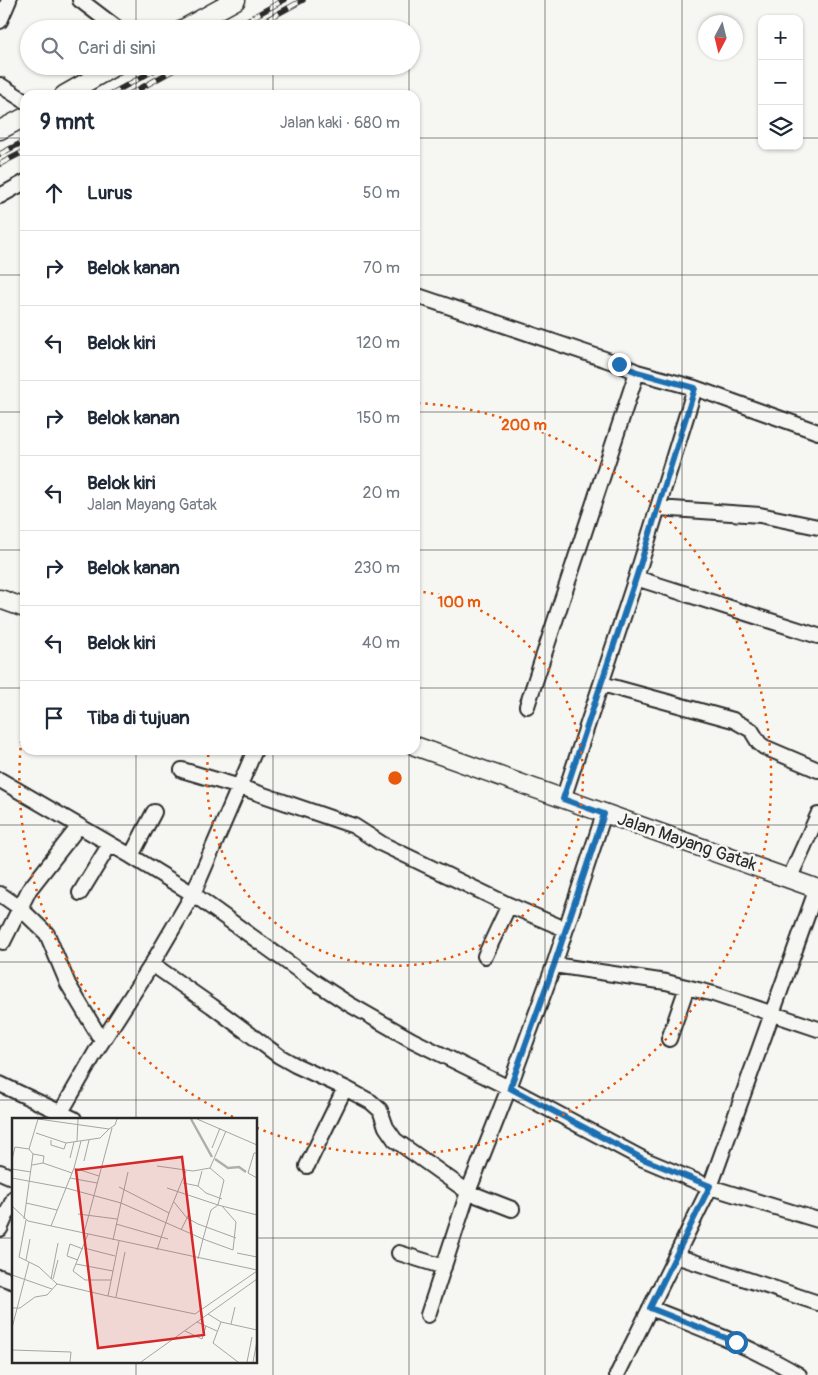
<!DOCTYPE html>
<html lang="id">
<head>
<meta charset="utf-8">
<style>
  :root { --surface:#fff; --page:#f2f2f3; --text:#1f2937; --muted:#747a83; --line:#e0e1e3 }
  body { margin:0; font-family:Pangolin,sans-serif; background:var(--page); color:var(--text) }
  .controls { position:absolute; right:15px; top:15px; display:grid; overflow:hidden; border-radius:10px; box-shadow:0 1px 4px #0004 }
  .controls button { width:45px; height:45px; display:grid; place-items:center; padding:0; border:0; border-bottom:1px solid var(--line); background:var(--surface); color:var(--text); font:25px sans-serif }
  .compass { position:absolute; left:698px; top:15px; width:45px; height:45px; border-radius:50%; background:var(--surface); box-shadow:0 1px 4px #0004; rotate:187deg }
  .stop { position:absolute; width:15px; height:15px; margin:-11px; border:4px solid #1f6fb2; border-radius:50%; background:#fff }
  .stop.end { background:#1f6fb2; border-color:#fff; box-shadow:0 1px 5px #0008 }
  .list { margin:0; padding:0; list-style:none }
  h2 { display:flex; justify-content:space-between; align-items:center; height:65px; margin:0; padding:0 20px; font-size:21px }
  h2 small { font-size:16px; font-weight:400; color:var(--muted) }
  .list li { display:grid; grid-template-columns:32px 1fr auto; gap:15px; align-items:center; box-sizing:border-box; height:75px; padding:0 20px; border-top:1px solid var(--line) }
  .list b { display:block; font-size:19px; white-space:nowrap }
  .list p { margin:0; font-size:16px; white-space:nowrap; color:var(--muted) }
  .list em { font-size:16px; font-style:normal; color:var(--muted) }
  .icon { flex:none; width:28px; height:28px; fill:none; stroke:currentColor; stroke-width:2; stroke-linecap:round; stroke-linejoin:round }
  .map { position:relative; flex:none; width:818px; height:1375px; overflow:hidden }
  .search { position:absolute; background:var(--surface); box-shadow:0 1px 4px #0004; left:20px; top:20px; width:400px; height:55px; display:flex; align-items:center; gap:12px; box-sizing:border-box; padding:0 18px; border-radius:28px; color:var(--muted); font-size:19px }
  .panel { position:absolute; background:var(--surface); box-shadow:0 1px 4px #0004; left:20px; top:90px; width:400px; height:665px; border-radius:15px }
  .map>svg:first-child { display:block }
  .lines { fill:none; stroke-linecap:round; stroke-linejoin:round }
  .minor-casing { stroke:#2b2b2b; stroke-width:18 }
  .tertiary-casing { stroke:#2b2b2b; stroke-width:21 }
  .minor { stroke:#f6f6f2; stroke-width:14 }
  .tertiary { stroke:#f6f6f2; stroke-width:18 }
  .rail-casing { stroke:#2b2b2b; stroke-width:5.5 }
  .rail { stroke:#f6f6f2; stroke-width:4; stroke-dasharray:11; stroke-linecap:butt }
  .route { stroke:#1f6fb2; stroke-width:6 }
  .grid { fill:none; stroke:#2b2b2b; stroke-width:1; stroke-opacity:0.55 }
  .ring { fill:none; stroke:#e8590c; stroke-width:2.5; stroke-dasharray:2.5 5 }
  .labels { text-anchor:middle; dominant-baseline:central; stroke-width:5; stroke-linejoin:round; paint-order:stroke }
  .street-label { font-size:18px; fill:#2b2b2b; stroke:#f6f6f2 }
  .inset-river { fill:none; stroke:#aeaeab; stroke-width:2.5 }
  .inset-road { fill:none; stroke:#a5a5a2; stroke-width:1 }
  .view { fill:#d62828; fill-opacity:0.15; stroke:#d62828; stroke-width:2.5 }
  .inset-edge { fill:none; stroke:#2b2b2b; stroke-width:2.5 }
  .centre { fill:#e8590c; stroke:#f6f6f2; stroke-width:2.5 }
  .ring-label { font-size:15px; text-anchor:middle; font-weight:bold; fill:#e8590c; stroke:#f6f6f2; stroke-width:5; stroke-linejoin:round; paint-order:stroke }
</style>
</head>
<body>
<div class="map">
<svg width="818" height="1375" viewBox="0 0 818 1375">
  <rect width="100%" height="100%" fill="#f6f6f2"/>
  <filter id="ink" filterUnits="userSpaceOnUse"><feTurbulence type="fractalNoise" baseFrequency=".02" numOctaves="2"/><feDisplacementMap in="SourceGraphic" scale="10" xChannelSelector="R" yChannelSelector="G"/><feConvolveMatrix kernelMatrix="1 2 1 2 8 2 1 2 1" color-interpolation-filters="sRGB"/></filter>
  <g filter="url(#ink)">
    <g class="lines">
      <g class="minor-casing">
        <path id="minor" d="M80,0L118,29
          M0,21L9,0
          M0,85L25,101
          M0,196L25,182
          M415,295L619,364L637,372L695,388
          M658,508L760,515L818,527
          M636,578L818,636
          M602,684L733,720L751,730L759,743L764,747L818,770
          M527,706L637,372
          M255,750L193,894L152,964L212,1006L279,1056L295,1065L345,1088L371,1102L380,1110L386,1127L395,1140L468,1192L512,1209
          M182,770L240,787L354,826L382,844L509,905L565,929
          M0,780L131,856L193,894L312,980L349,1004L412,1040L509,1088L554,965L604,814
          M563,799L636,578L695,388L818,432
          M79,826L29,890L20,908L47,934L68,984L102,1041
          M131,856L154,812
          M790,877L818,815
          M80,893L110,844
          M0,894L20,908L3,942
          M485,956L509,905
          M554,965L666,982L714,994L818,1029
          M669,1039L687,987
          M0,1084L74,1119
          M57,1119L98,1048L152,964
          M307,1166L345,1088
          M0,1172L14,1178
          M0,1229L14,1198
          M399,1253L444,1267
          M676,1256L818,1303
          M0,1277L14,1282
          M650,1308C701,1328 752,1347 799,1375
          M428,1315L468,1192L509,1088L643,1159L710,1187L818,1220
          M617,1375L710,1187L817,888"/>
      </g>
      <g class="tertiary-casing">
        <path id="tertiary" d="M183,29L236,0
          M64,95L115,66
          M0,130L25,117
          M0,599L25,608
          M415,746L818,889"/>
      </g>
      <use href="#minor" class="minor"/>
      <use href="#tertiary" class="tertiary"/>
      <g class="rail-casing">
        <path id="rail" d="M231,29L284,0
          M250,29L303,0
          M109,95L162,66
          M128,95L181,66
          M0,154L25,141
          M0,164L25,151"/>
      </g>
      <use href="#rail" class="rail"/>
    </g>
  </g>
  <g class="lines" filter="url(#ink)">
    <path class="route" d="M619,364L637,372L695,388L636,578L563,799L604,814L554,965L510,1088L643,1159L710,1186L650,1308L736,1342"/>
  </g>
  <path class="grid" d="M136,0V29M273,0V29M409,0V29M545,0V1375M682,0V1375M136,66V95M273,66V95M409,66V95M0,138H25M415,138H762M799,138H818M0,275H25M415,275H818M0,412H25M415,412H818M0,550H25M415,550H818M0,688H25M415,688H818M136,750V1119M273,750V1375M409,750V1375M0,825H818M0,962H818M0,1100H818M0,1238H14M256,1238H818M136,1361V1375"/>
  <g class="ring">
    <path d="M416 591A188 188 0 1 1 209 750"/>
    <path d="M233 1117A376 376 0 0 1 25 713M418 403A376 376 0 1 1 257 1128"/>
  </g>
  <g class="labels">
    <g class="street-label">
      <text transform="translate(687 842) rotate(19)">Jalan Mayang Gatak</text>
    </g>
  </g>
  <g transform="translate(12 1118)">
    <rect width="245" height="245" fill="#f6f6f2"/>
    <path class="inset-river" d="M179,1L200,39M203,41L216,50L227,49L234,54"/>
    <path class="inset-road" d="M26,1L97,11L103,7L105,1M185,1L245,27M24,15L54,25L88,20L97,11M39,22V27L52,31L54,25M65,23L66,1M200,30L208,10M17,31L26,1M245,35H242L236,55L245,60M21,36L32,38L31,45M58,40L62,24M0,42L3,29L17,31L21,36L12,101M72,43L77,22M20,47L31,45L60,55M145,48L181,53L198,50L214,13M62,50L69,23M198,50L212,62L206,87L245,97M0,51L19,54M0,60L54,70L62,50L87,58M58,60L85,65M171,65L186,68L194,75L210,81M186,68L190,53M107,69L157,95L145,132M162,84L175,100L169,112M14,85L45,92M0,88L16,103L245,152M157,95L174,53M177,95L175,100L186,106L224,120M66,96L105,101M14,102L7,139L27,149L45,166L96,178L107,123M104,106L156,121M39,108L54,70L109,85L116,54M72,115L100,10M76,116L61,153L73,162H99M101,122L109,85L191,121L199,92L206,87L155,70M72,130L103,138M225,135L245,139M186,141L191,121L221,132L224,104L210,88M14,142L18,121M66,142L55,138L58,126L71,131M64,146L101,153M0,157L40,171M39,161L46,125M41,161L46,142M96,178L183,196L245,153M104,179L113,134M0,190H8L23,179L35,177L45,166M196,196L209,204M185,204L205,213M219,206L223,189M0,210L17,144M173,213L190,221L194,208M0,232L59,234L58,244M129,244L245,161M226,244L201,225L209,204L245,212M235,244L240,219M241,244L245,223"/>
    <path class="view" d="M170,39L192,217L86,230L64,52Z"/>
    <rect width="245" height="245" class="inset-edge"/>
  </g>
  <circle cx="395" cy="778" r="8" class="centre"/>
  <g class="ring-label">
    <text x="524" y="430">200 m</text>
    <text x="459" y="607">100 m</text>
  </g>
</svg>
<div class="controls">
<button>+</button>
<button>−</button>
<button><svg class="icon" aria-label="layers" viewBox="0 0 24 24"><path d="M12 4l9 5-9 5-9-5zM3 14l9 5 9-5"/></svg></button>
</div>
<svg class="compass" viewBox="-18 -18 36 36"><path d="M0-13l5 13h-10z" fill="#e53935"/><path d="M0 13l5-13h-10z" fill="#747a83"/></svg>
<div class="stop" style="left:736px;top:1342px"></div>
<div class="stop end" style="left:619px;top:364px"></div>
<div class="search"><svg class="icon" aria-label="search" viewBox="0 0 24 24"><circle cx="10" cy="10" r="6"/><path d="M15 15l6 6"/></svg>Cari di sini</div>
<section class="panel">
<h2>9 mnt<small>Jalan kaki · 680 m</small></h2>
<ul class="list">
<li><svg class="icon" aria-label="ahead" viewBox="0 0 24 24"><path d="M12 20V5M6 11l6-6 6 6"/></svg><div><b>Lurus</b></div><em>50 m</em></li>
<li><svg class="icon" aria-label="right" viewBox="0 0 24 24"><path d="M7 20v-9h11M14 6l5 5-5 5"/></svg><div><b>Belok kanan</b></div><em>70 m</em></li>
<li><svg class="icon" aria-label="left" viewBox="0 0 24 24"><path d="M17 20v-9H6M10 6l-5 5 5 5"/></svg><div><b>Belok kiri</b></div><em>120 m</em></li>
<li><svg class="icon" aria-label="right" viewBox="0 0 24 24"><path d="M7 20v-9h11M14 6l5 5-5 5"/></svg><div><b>Belok kanan</b></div><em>150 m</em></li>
<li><svg class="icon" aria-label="left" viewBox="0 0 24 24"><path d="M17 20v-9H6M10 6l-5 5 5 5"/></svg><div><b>Belok kiri</b><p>Jalan Mayang Gatak</p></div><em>20 m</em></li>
<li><svg class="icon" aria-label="right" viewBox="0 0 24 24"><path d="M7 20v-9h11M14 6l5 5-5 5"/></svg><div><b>Belok kanan</b></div><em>230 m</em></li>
<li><svg class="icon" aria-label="left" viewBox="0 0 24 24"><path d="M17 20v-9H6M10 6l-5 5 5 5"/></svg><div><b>Belok kiri</b></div><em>40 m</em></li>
<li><svg class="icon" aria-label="arrive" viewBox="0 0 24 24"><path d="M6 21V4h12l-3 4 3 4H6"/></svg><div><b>Tiba di tujuan</b></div></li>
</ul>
</section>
</div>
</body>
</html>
